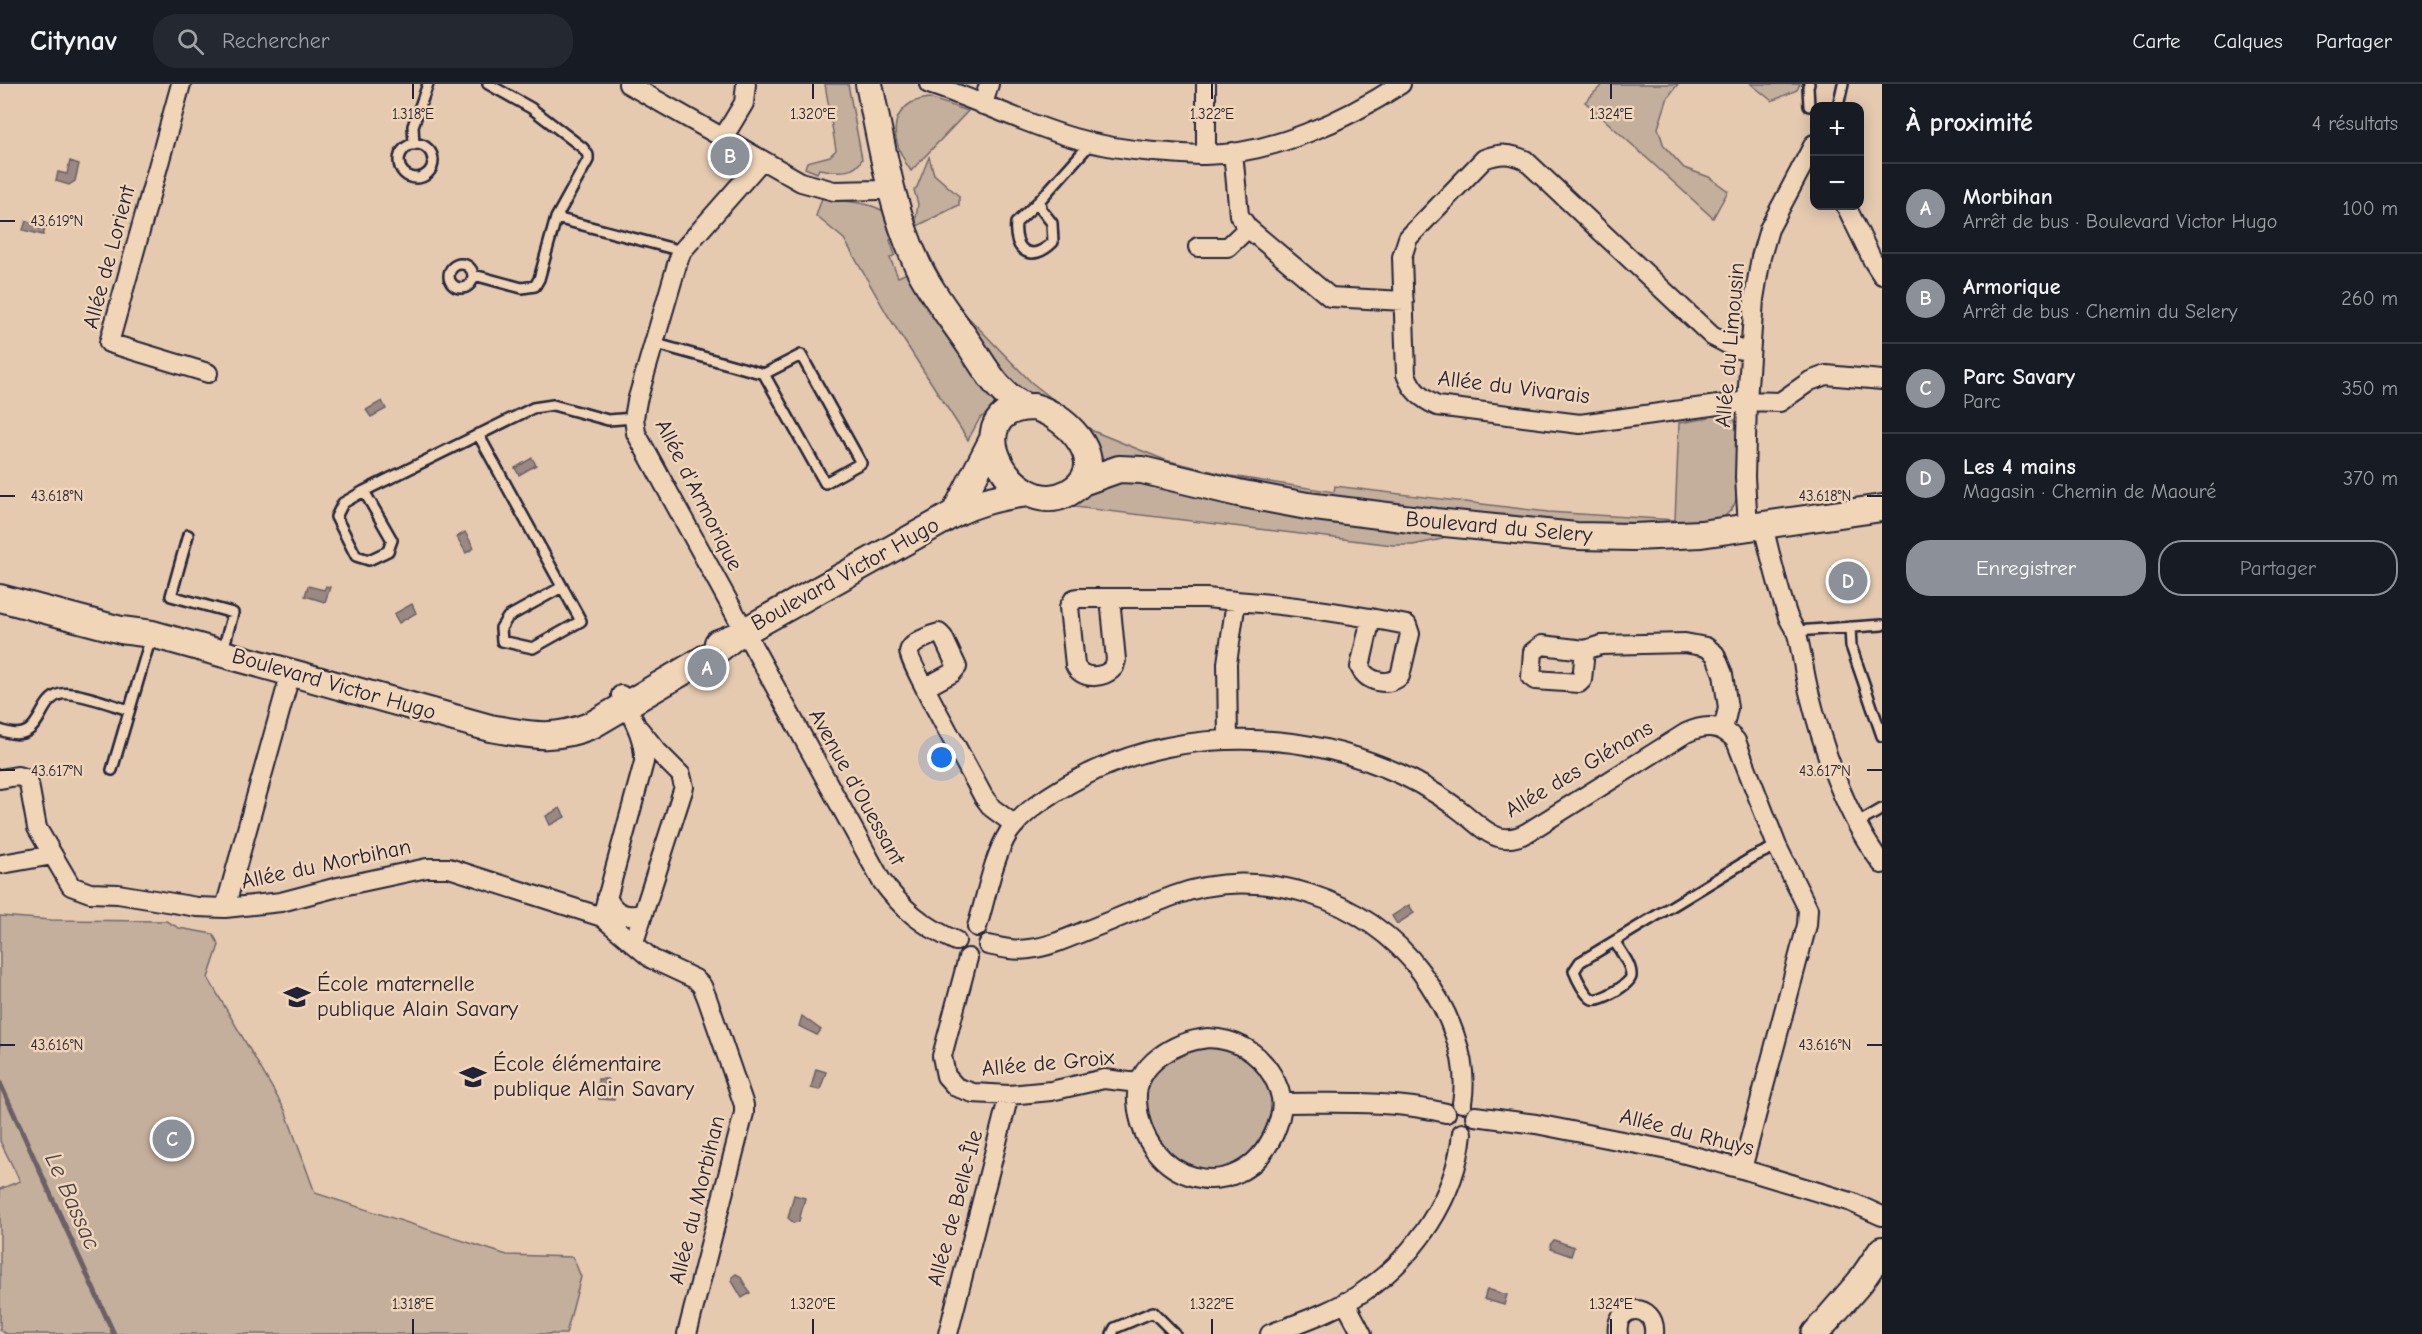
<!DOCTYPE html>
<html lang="fr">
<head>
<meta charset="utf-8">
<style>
  :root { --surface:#171b24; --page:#242831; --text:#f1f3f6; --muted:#9ea1a6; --line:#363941; --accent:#8c9099 }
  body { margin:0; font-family:"Comic Neue",sans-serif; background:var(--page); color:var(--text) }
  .controls { position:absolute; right:18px; top:18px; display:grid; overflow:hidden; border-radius:12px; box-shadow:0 3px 15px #0003 }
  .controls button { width:54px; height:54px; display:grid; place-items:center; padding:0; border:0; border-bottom:2px solid var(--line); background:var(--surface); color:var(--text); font:30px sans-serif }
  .you { position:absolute; left:942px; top:674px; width:21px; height:21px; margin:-15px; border:4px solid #fff; border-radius:50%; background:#1a73e8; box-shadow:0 0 0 9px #1a73e833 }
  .badge { display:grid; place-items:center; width:39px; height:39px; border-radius:50%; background:var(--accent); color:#fff; font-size:20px; font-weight:700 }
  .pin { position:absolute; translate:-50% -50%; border:3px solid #fff; box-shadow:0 2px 6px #0006 }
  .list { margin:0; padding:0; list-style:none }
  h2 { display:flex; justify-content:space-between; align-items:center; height:78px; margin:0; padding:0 24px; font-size:26px }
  h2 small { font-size:20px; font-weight:400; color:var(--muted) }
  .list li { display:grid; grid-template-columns:39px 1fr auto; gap:18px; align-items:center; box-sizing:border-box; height:90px; padding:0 24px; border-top:2px solid var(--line) }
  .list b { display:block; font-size:22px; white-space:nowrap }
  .list p { margin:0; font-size:20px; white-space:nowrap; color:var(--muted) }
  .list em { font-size:20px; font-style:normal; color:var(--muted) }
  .actions { display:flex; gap:12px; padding:18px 24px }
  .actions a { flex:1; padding:14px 0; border:2px solid var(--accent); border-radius:24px; text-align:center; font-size:21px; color:var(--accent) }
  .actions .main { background:var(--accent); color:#fff }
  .icon { flex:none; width:33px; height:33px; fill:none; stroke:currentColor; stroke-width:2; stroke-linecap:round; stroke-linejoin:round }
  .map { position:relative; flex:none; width:1882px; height:1250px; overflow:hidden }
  header { display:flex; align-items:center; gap:36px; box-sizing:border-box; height:84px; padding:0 30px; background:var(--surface); border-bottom:2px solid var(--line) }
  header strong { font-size:28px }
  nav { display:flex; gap:33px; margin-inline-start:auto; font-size:21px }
  .search { width:420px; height:54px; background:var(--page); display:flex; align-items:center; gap:15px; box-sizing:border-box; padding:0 21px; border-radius:24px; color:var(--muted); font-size:22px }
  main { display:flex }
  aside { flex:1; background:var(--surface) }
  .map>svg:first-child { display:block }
  .green { fill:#c4ae9c; stroke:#73686c; stroke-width:1.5 }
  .water { fill:#9a8983; stroke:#6a6066; stroke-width:1.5 }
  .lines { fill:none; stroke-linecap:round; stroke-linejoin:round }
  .stream { stroke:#6a6066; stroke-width:5 }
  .lane-casing { stroke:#22223b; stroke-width:14 }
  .street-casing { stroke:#22223b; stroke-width:22 }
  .secondary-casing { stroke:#22223b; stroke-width:30 }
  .lane { stroke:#f1d5b7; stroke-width:9 }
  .street { stroke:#f1d5b7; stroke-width:18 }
  .secondary { stroke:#f1d5b7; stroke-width:26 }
  .ticks { fill:none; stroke:#22223b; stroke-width:2 }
  .labels { text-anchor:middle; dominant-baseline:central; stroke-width:5; stroke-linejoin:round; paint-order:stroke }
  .street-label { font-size:22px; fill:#22223b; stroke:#f1d5b7 }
  .poi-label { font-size:22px; fill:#22223b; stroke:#f1d5b7; text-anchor:start }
  .water-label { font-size:24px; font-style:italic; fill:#464151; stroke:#f1d5b7 }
  .ticks-label { font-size:15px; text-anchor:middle; fill:#22223b; stroke:#f1d5b7; stroke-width:5; stroke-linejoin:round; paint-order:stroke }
</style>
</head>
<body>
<header>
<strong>Citynav</strong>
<div class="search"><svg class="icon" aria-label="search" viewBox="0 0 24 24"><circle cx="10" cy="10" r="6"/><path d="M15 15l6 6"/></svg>Rechercher</div>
<nav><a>Carte</a><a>Calques</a><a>Partager</a></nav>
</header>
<main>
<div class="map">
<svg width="1882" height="1250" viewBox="0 0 1882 1250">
  <rect width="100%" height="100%" fill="#e5cab0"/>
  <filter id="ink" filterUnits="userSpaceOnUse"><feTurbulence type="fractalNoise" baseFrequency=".0167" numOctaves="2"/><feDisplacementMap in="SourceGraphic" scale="12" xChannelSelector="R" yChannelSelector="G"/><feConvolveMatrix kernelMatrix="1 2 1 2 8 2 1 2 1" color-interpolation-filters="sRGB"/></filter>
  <g filter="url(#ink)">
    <path class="green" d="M825,0H848L862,75C855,92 834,87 819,85L817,89L805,84L807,78L830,72L836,66Z
      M1603,0H1678L1668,13L1658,44L1664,62L1684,84L1709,93L1728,107L1713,134L1585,18Z
      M1751,0H1800L1797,6L1772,17Z
      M929,14L968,27L911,87C897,67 884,36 911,19C916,16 924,15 929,14Z
      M929,73L934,90L959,112V121L917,142L916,135L918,120L914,106L917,103Z
      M822,114C839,117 882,117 890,135C892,141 892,149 893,154L890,156L895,171L890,174L898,193L912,187L994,314V325L980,334L968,356L887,230L844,155L816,132Z
      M922,157L949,209L967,232L1031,298L1093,347L1165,376L1231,392L1334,408L1335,402L1548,428L1675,436L1679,339L1709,334V329C1718,328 1732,330 1737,340C1742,347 1738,409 1735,419C1732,426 1727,431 1720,436L1587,445L1405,426L1104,375L1022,315L966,242L918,158Z
      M1121,393L1446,447L1442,455L1413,461H1393L1066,422L1070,417Z
      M0,832L51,836L166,837L179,844L213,850L219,861L208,894L285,1026L315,1109L507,1171L573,1173L581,1193L566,1250H6L0,1246V1105L20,1097L0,1057Z
      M1189,961L1228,962L1260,982L1278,1018L1261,1062L1237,1083L1196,1088L1156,1062L1142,1002L1152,988Z"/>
    <path class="water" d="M70,77L79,80L75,97L69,101L56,97L58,88L67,90Z
      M26,137L46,142L43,151L23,146Z
      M382,317L386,325L371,333L366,326Z
      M532,374L536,381L519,391L515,384Z
      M465,448L474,464L466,469L457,453Z
      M308,502L324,506L326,502L330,503L325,518L305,512Z
      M412,520L416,529L399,539L394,530Z
      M560,724L565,733L550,741L546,732Z
      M1409,821L1414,829L1397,840L1392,832Z
      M802,932L821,946L817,951L799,942Z
      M816,985L826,988L820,1006L811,1004Z
      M598,995H607L609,997L610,1010L614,1013V1016L599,1015Z
      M794,1111L805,1114L799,1137L794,1139L788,1134Z
      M1554,1156L1574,1163L1571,1172L1551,1165L1550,1161Z
      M736,1190L740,1192L750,1209L742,1214L732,1197V1193Z
      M1487,1205L1507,1211L1504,1221L1484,1215Z"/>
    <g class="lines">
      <path class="stream" d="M0,999L114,1250"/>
      <g class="lane-casing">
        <path id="lane" d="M1809,22L1808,3L1809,0
          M1838,22L1843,0
          M399 77a17 17 0 1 1 34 0a17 17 0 1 1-34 0Z
          M414,61L413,42L428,0
          M1040,116L1041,125L1052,139L1053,158C1032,179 1013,168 1016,139L1040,116L1091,59
          M556,134L682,167
          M449 192a12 12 0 1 1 24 0a12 12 0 1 1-24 0Z
          M474,191L522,204L535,202L539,195L556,134L588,76V71L583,64L531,24L488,0
          M653,259L764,290L825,399L861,379L801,271L764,290
          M478,350L581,537L533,564L502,557L501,544L508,533L562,503
          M364,407L343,419L336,433L356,472L369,476L388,467L392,456L364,407L533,324L553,321L608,336L634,334
          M188,451L171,512L233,529L223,566
          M1850,543L1851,562L1882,652
          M1796,547L1882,541
          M0,646C44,663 35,616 61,610C76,607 112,621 129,626
          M112,686L151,553
          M1858,739L1882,725
          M1615,858C1620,867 1632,881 1631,892C1631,900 1600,918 1592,915C1585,911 1577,895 1574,887L1580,878L1753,773L1777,762
          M1112,1250L1115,1244L1153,1228L1175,1250"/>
      </g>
      <g class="street-casing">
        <path id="street" d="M181,0L109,259L208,289
          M628,0L801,98L834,107L879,106L890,103
          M929,0C978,16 1025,40 1074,54C1101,62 1128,66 1155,68C1172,69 1189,71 1205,71C1273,70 1346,36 1401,0
          M1206,0V71
          M983,21L989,0
          M723,54L744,19L746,0
          M1233,68L1239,131L1248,144L1330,213L1404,217
          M762,76L682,167L678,177L637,317L634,334L636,349L881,796C902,825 923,842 956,857
          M1846,122L1873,177L1882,191
          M1198,163H1228L1248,144
          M1750,267L1737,265L1712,252L1525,76C1510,69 1500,69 1484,75L1408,154L1402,173L1406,290C1412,307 1421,314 1437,322L1580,340L1747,317L1780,318L1810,297L1826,291L1882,296
          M1763,441C1770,471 1777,500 1787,530C1789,537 1794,543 1797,550C1802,569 1804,589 1809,608C1824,668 1845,730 1882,780
          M1748,443L1745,393L1747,317L1754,215L1761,173L1769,145L1814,60
          M1110,514L1116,576L1114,583C1104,595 1081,596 1075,581L1069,523L1074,515L1077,514H1206L1236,517L1227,579L1228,656
          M1236,517C1293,521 1351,530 1407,541L1410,550L1400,592C1388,603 1367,598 1360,583L1371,534
          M1585,566L1582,596L1579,599L1535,596L1531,593L1533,568L1542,561L1585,566L1601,561L1685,559L1706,563L1715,570L1723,590L1728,624L1723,646
          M926,603L952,589L957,583L943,553L939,549C930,551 910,559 909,568C908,577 974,694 983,712L992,724L1015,741
          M0,695L17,692L25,694L29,700L37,744L71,802L90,809L118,810L197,823L225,824L281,818L338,803L427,784H449L602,833L652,875L695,895L702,902L707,914L744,1021V1029L687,1250
          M2,780L53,771
          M607,812C612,829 628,835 643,829
          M225,824L291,588
          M602,833L644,678C645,653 632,633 621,611
          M977,843C986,814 993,773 1009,748C1024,727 1047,713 1069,700C1165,645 1285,643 1386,684C1412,694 1435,708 1457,724C1470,733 1483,748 1498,753C1509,756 1518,754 1528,748L1686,649C1705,640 1722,640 1736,657L1777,762L1808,825L1807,841L1742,1085
          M634,858L684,703L681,691L657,667L639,645
          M988,861C1002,864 1015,867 1029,865C1048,863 1066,855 1085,847C1114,836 1143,823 1173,812C1260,779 1367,814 1421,888C1447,924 1470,973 1462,1019
          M968,874L942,972L946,992L956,1003L973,1009L1009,1011L1051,1007L1104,995L1138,999
          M1208,954C1235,955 1257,966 1272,991C1285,1013 1284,1027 1274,1050C1238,1127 1142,1098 1137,1017C1134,980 1176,957 1208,954Z
          M1283,1019C1335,1019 1395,1016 1446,1029
          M1475,1032L1536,1040L1678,1068L1742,1085L1851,1118L1882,1132
          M1345,1218L1362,1250
          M948,1250L1009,1011
          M1270,1250C1301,1238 1335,1227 1363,1208C1415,1173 1456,1113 1462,1049
          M1618,1250C1613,1219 1657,1217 1654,1250"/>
      </g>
      <g class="secondary-casing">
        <path id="secondary" d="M869,0C882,62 891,124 918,182C932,211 953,236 971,263C987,287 999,311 1026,323
          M1034,323C1069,332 1115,383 1068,409C1012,439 951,323 1034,323Z
          M1082,398L1119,385L1142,386L1238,409L1307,422L1435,438L1576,452L1633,453L1701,450L1882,424
          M956,427L993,355
          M0,514L121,546L152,550L490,644C531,651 553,657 592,641L711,571L734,553
          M718,559L734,553L940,438C965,421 999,412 1029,409
          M1815,1250L1860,1198L1882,1166"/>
      </g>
      <use href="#lane" class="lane"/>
      <use href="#street" class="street"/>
      <use href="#secondary" class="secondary"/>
    </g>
  </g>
  <path class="ticks" d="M413,0V15M813,0V15M1212,0V15M1611,0V15M0,137H15M0,412H15M1867,412H1882M0,686H15M1867,686H1882M0,961H15M1867,961H1882M413,1235V1250M813,1235V1250M1212,1235V1250M1611,1235V1250"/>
  <defs>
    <g id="school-bare" transform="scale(2.07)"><path d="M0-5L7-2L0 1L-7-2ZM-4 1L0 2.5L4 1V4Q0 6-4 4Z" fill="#22223b" stroke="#f1d5b7" stroke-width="2.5" paint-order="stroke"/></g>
  </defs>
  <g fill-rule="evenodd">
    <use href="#school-bare" x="297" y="913"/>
    <use href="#school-bare" x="473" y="993"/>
  </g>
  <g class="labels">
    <g class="street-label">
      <text transform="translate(109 173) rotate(-75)">Allée de Lorient</text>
      <text transform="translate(1730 261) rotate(-85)">Allée du Limousin</text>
      <text transform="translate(1514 303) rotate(7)">Allée du Vivarais</text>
      <text transform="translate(699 411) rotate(63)">Allée d'Armorique</text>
      <text transform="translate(1499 443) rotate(5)">Boulevard du Selery</text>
      <text transform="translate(845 490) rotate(-29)">Boulevard Victor Hugo</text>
      <text transform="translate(334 600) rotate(16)">Boulevard Victor Hugo</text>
      <text transform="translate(1579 685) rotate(-31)">Allée des Glénans</text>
      <text transform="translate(857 703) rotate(61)">Avenue d'Ouessant</text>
      <text transform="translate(326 780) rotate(-12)">Allée du Morbihan</text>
      <text transform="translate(1048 979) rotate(-5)">Allée de Groix</text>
      <text transform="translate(1687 1048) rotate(14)">Allée du Rhuys</text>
      <text transform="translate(697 1116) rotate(-76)">Allée du Morbihan</text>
      <text transform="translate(955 1124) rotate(-75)">Allée de Belle-Île</text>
    </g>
    <g class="poi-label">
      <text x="317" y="900">École maternelle<tspan x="317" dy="25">publique Alain Savary</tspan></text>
      <text x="493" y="980">École élémentaire<tspan x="493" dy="25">publique Alain Savary</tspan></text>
    </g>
    <g class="water-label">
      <text transform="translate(73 1117) rotate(66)">Le Bassac</text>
    </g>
  </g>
  <g class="ticks-label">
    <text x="413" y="35">1.318°E</text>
    <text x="813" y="35">1.320°E</text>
    <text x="1212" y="35">1.322°E</text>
    <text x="1611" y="35">1.324°E</text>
    <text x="57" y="142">43.619°N</text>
    <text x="57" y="417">43.618°N</text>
    <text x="1825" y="417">43.618°N</text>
    <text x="57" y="692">43.617°N</text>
    <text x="1825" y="692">43.617°N</text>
    <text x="57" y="966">43.616°N</text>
    <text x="1825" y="966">43.616°N</text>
    <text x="413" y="1225">1.318°E</text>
    <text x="813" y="1225">1.320°E</text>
    <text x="1212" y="1225">1.322°E</text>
    <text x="1611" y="1225">1.324°E</text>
  </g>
</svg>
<div class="controls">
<button>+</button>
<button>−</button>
</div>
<div class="you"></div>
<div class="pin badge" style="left:707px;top:584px">A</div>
<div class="pin badge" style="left:730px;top:72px">B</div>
<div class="pin badge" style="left:172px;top:1055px">C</div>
<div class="pin badge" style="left:1848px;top:497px">D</div>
</div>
<aside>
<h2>À proximité<small>4 résultats</small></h2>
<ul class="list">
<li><span class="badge">A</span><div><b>Morbihan</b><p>Arrêt de bus · Boulevard Victor Hugo</p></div><em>100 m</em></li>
<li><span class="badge">B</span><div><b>Armorique</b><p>Arrêt de bus · Chemin du Selery</p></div><em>260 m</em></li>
<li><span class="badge">C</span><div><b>Parc Savary</b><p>Parc</p></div><em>350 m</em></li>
<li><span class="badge">D</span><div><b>Les 4 mains</b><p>Magasin · Chemin de Maouré</p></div><em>370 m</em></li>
</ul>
<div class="actions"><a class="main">Enregistrer</a><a>Partager</a></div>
</aside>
</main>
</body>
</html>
